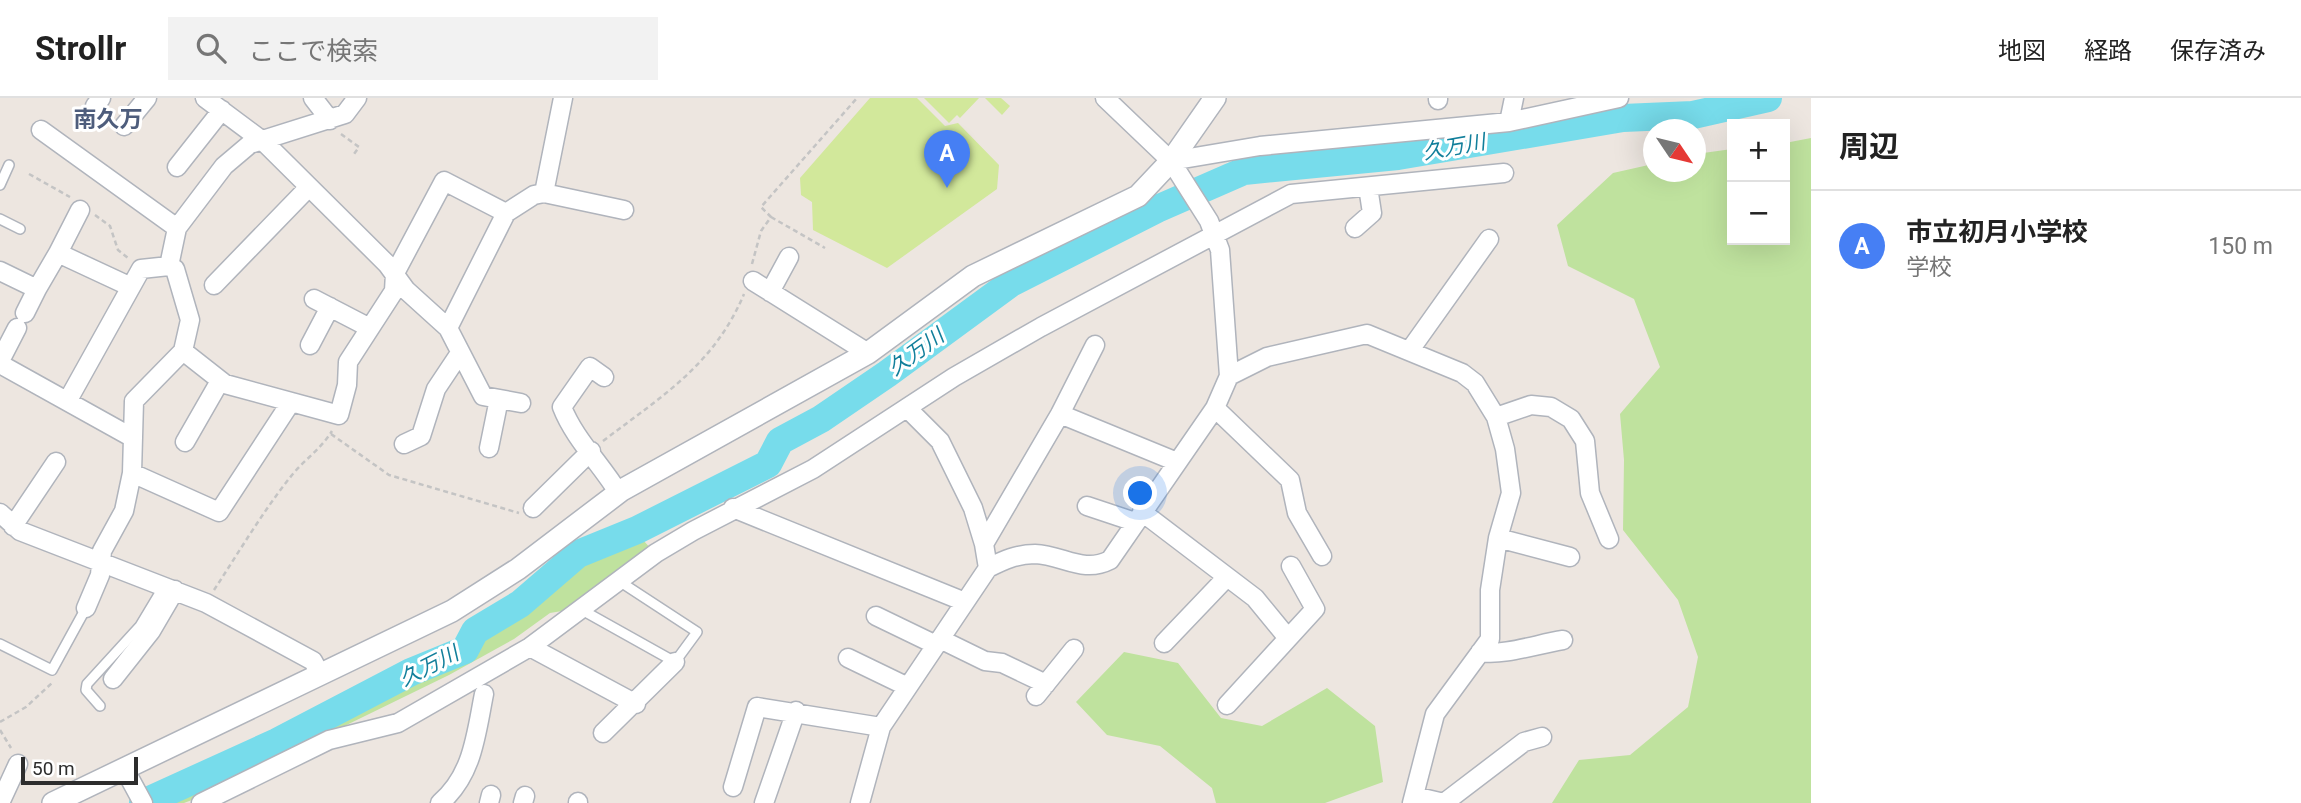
<!DOCTYPE html>
<html lang="ja">
<head>
<meta charset="utf-8">
<style>
  :root { --surface:#fff; --page:#f2f2f2; --text:#222; --muted:#767676; --line:#e0e0e0; --accent:#467ff4 }
  body { margin:0; font-family:Roboto,"Noto Sans JP",sans-serif; background:var(--page); color:var(--text) }
  .controls { position:absolute; right:21px; top:21px; display:grid; overflow:hidden; border-radius:0px; box-shadow:0 7px 28px #0002 }
  .controls button { width:63px; height:63px; display:grid; place-items:center; padding:0; border:0; border-bottom:2px solid var(--line); background:var(--surface); color:var(--text); font:35px sans-serif }
  .compass { position:absolute; left:1643px; top:21px; width:63px; height:63px; border-radius:50%; background:var(--surface); box-shadow:0 7px 28px #0002; rotate:125deg }
  .scale { position:absolute; left:21px; bottom:18px; width:117px; box-sizing:border-box; padding-left:7px; border:4px solid #2d2d2d; border-top:0; font-size:19px; line-height:24px; white-space:nowrap; color:#2d2d2d; -webkit-text-stroke:5px #fff; paint-order:stroke }
  .you { position:absolute; left:1141px; top:396px; width:24px; height:24px; margin:-18px; border:5px solid #fff; border-radius:50%; background:#1a73e8; box-shadow:0 0 0 10px #1a73e833 }
  .badge { display:grid; place-items:center; width:46px; height:46px; border-radius:50%; background:var(--accent); color:#fff; font-size:23px; font-weight:700 }
  .pin { position:absolute; translate:-50% -58px; filter:drop-shadow(0 2px 4px #0008) }
  .pin::after { content:''; position:absolute; top:37px; width:24px; height:21px; background:inherit; clip-path:polygon(0 0,100% 0,50% 100%) }
  .list { margin:0; padding:0; list-style:none }
  h2 { display:flex; justify-content:space-between; align-items:center; height:91px; margin:0; padding:0 28px; font-size:30px }
  h2 small { font-size:23px; font-weight:400; color:var(--muted) }
  .list li { display:grid; grid-template-columns:46px 1fr auto; gap:21px; align-items:center; box-sizing:border-box; height:112px; padding:0 28px; border-top:2px solid var(--line) }
  .list b { display:block; font-size:26px; white-space:nowrap }
  .list p { margin:0; font-size:23px; white-space:nowrap; color:var(--muted) }
  .list em { font-size:23px; font-style:normal; color:var(--muted) }
  .icon { flex:none; width:38px; height:38px; fill:none; stroke:currentColor; stroke-width:2; stroke-linecap:round; stroke-linejoin:round }
  .map { position:relative; flex:none; width:1811px; height:705px; overflow:hidden }
  header { display:flex; align-items:center; gap:42px; box-sizing:border-box; height:98px; padding:0 35px; background:var(--surface); border-bottom:2px solid var(--line) }
  header strong { font-size:33px }
  nav { display:flex; gap:38px; margin-inline-start:auto; font-size:24px }
  .search { width:490px; height:63px; background:var(--page); display:flex; align-items:center; gap:18px; box-sizing:border-box; padding:0 24px; border-radius:0px; color:var(--muted); font-size:26px }
  main { display:flex }
  aside { flex:1; background:var(--surface) }
  .map>svg:first-child { display:block }
  .green { fill:#bfe29e }
  .pitch { fill:#d2e89b }
  .lines { fill:none; stroke-linecap:round; stroke-linejoin:round }
  .river { stroke:#77dceb; stroke-width:28 }
  .service-casing { stroke:#b0b4bc; stroke-width:12 }
  .minor-casing { stroke:#b0b4bc; stroke-width:21 }
  .tertiary-casing { stroke:#b0b4bc; stroke-width:24 }
  .path { stroke:#c4c4c4; stroke-width:2.5; stroke-dasharray:5 3.5; stroke-linecap:butt }
  .service { stroke:#fff; stroke-width:9 }
  .minor { stroke:#fff; stroke-width:18 }
  .tertiary { stroke:#fff; stroke-width:21 }
  .labels { text-anchor:middle; dominant-baseline:central; stroke-width:6; stroke-linejoin:round; paint-order:stroke }
  .water-label { font-size:21px; font-style:italic; fill:#127f9b; stroke:#fff }
  .quarter-label { font-size:23px; font-weight:bold; fill:#4e5d7c; stroke:#fff }
</style>
</head>
<body>
<header>
<strong>Strollr</strong>
<div class="search"><svg class="icon" aria-label="search" viewBox="0 0 24 24"><circle cx="10" cy="10" r="6"/><path d="M15 15l6 6"/></svg>ここで検索</div>
<nav><a>地図</a><a>経路</a><a>保存済み</a></nav>
</header>
<main>
<div class="map">
<svg width="1811" height="705" viewBox="0 0 1811 705">
  <rect width="100%" height="100%" fill="#ede6e0"/>
  <path class="green" d="M1811,40V705H1552L1579,662L1630,657L1688,609L1698,559L1678,502L1623,432L1624,362L1620,316L1660,269L1634,201L1568,168L1557,127L1613,75L1653,66L1654,74H1696V56L1732,51V142H1785V45Z
    M631,441L643,442L652,452L574,511L550,515L514,541L449,577L197,700L184,705H161L172,700L179,691L287,648L348,614L375,604L478,550L473,549C486,527 507,527 525,513C562,483 582,452 631,441Z
    M1124,554L1178,565L1221,620L1262,628L1327,590L1375,628L1383,684L1325,705H1216L1212,690L1160,648L1107,637L1076,604Z"/>
  <path class="pitch" d="M870,0H917L945,28L958,25L999,67L997,91L887,170L813,132L812,104L801,97L800,80Z
    M924,0H979L960,20L957,17L949,25Z
    M985,0H1001L1010,8L1002,17Z"/>
  <g class="lines">
    <path class="river" d="M143,705L277,644L411,574L465,552L475,533L520,506L578,456L637,432L768,366L780,343L821,321L887,276L1011,185L1157,111L1244,73L1398,58L1623,20L1693,17L1768,0"/>
    <g class="service-casing">
      <path id="service" d="M0,87L9,67
        M0,121L20,131
        M582,512L675,564L697,534L619,483
        M0,546L52,572L86,510
        M100,608L86,592L87,586L140,528L164,488"/>
    </g>
    <g class="minor-casing">
      <path id="minor" d="M205,0L264,44L387,166L406,192L448,230L483,298L521,305
        M313,0L330,22
        M563,0L544,95L624,112
        M1438,2V0
        M95,8L101,0
        M1509,24L1514,0
        M124,28L147,0
        M41,32L177,130
        M1171,63L1260,48L1509,24L1619,0
        M177,69L222,12
        M1355,130L1372,115L1368,89
        M58,155L80,112
        M169,168L175,171L190,222L183,253
        M0,173L37,191L58,155L131,189
        M753,183L868,255
        M214,187L309,89
        M770,194L789,159
        M314,201L368,229
        M25,215L37,191
        M448,230L506,115L534,97L544,95
        M310,247L330,209
        M1410,252L1489,141
        M0,263L17,230
        M0,266L133,340
        M1229,278L1267,259L1367,236L1462,275L1475,285L1496,319L1505,351L1511,395L1498,440L1490,492V541L1435,616L1412,705
        M604,279L590,269L562,309C574,340 600,365 618,394
        M68,302L141,171L169,168L177,130L224,68L250,46L345,16L357,0
        M1215,310L1290,382L1297,415L1322,458
        M908,311L940,343L973,410L984,446
        M1060,316L1177,364
        M1496,319L1531,307L1551,309L1571,321L1585,343L1590,395L1609,441
        M185,344L220,283
        M404,346L421,338L436,291L460,255
        M489,350L499,301
        M132,375L219,414L291,304
        M1087,408L1135,424
        M533,410L591,353
        M733,410L965,504
        M1142,414L1255,500L1287,539
        M0,415L20,433L206,505L313,563L320,576
        M13,428L56,364
        M1498,440L1570,459
        M988,470C1004,462 1017,456 1035,456C1063,457 1083,476 1110,462L1215,310L1229,278L1220,152L1209,123L1171,63L1105,0
        M86,510L100,477L102,453L124,413L132,375L134,303L183,253L225,286L339,317L347,287L348,264L394,193L395,175L444,83L506,115
        M876,518L936,547
        M940,541L985,563L1002,565L1046,586
        M1164,545L1227,479
        M530,549L636,606
        M1480,554C1504,558 1537,546 1563,542
        M848,560L908,589
        M113,581L151,533L175,492
        M1036,598L1074,551
        M1227,607L1315,511L1291,468
        M603,635L675,564
        M124,670L143,705
        M733,689L757,609L881,629
        M1414,698L1444,705L1524,644L1542,639
        M0,705L18,666
        M201,705L329,642L398,625L530,549L656,455L693,433L813,371L954,279L1041,229L1291,96L1504,75
        M440,705C473,677 476,636 484,596
        M489,705L491,697
        M523,705L525,698
        M578,705V704
        M764,705L796,613
        M860,705L881,629L988,470L984,446L1060,316L1095,247"/>
    </g>
    <g class="tertiary-casing">
      <path id="tertiary" d="M53,705L452,513L518,471L622,392L868,255L973,178L1138,98L1171,63L1215,0"/>
    </g>
    <path class="path" d="M341,36L359,49L354,56
      M29,76L70,99
      M95,117L110,128L118,152L128,160
      M771,119L825,150
      M752,166L761,133L771,119L761,109L857,0
      M331,336L389,377L519,415
      M603,343C662,298 714,267 744,196
      M214,492C239,454 263,413 292,377C305,361 321,351 332,333
      M0,624L26,609L53,584
      M0,632L11,650"/>
    <use href="#service" class="service"/>
    <use href="#minor" class="minor"/>
    <use href="#tertiary" class="tertiary"/>
  </g>
  <g class="labels">
    <g class="water-label">
      <text transform="translate(1454 49) rotate(-10)">久万川</text>
      <text transform="translate(916 254) rotate(-36)">久万川</text>
      <text transform="translate(429 568) rotate(-27)">久万川</text>
    </g>
    <g class="quarter-label">
      <text x="108" y="21">南久万</text>
    </g>
  </g>
</svg>
<div class="controls">
<button>+</button>
<button>−</button>
</div>
<svg class="compass" viewBox="-18 -18 36 36"><path d="M0-13l5 13h-10z" fill="#e53935"/><path d="M0 13l5-13h-10z" fill="#767676"/></svg>
<div class="scale">50 m</div>
<div class="you"></div>
<div class="pin badge" style="left:947px;top:90px">A</div>
</div>
<aside>
<h2>周辺<small></small></h2>
<ul class="list">
<li><span class="badge">A</span><div><b>市立初月小学校</b><p>学校</p></div><em>150 m</em></li>
</ul>
</aside>
</main>
</body>
</html>
